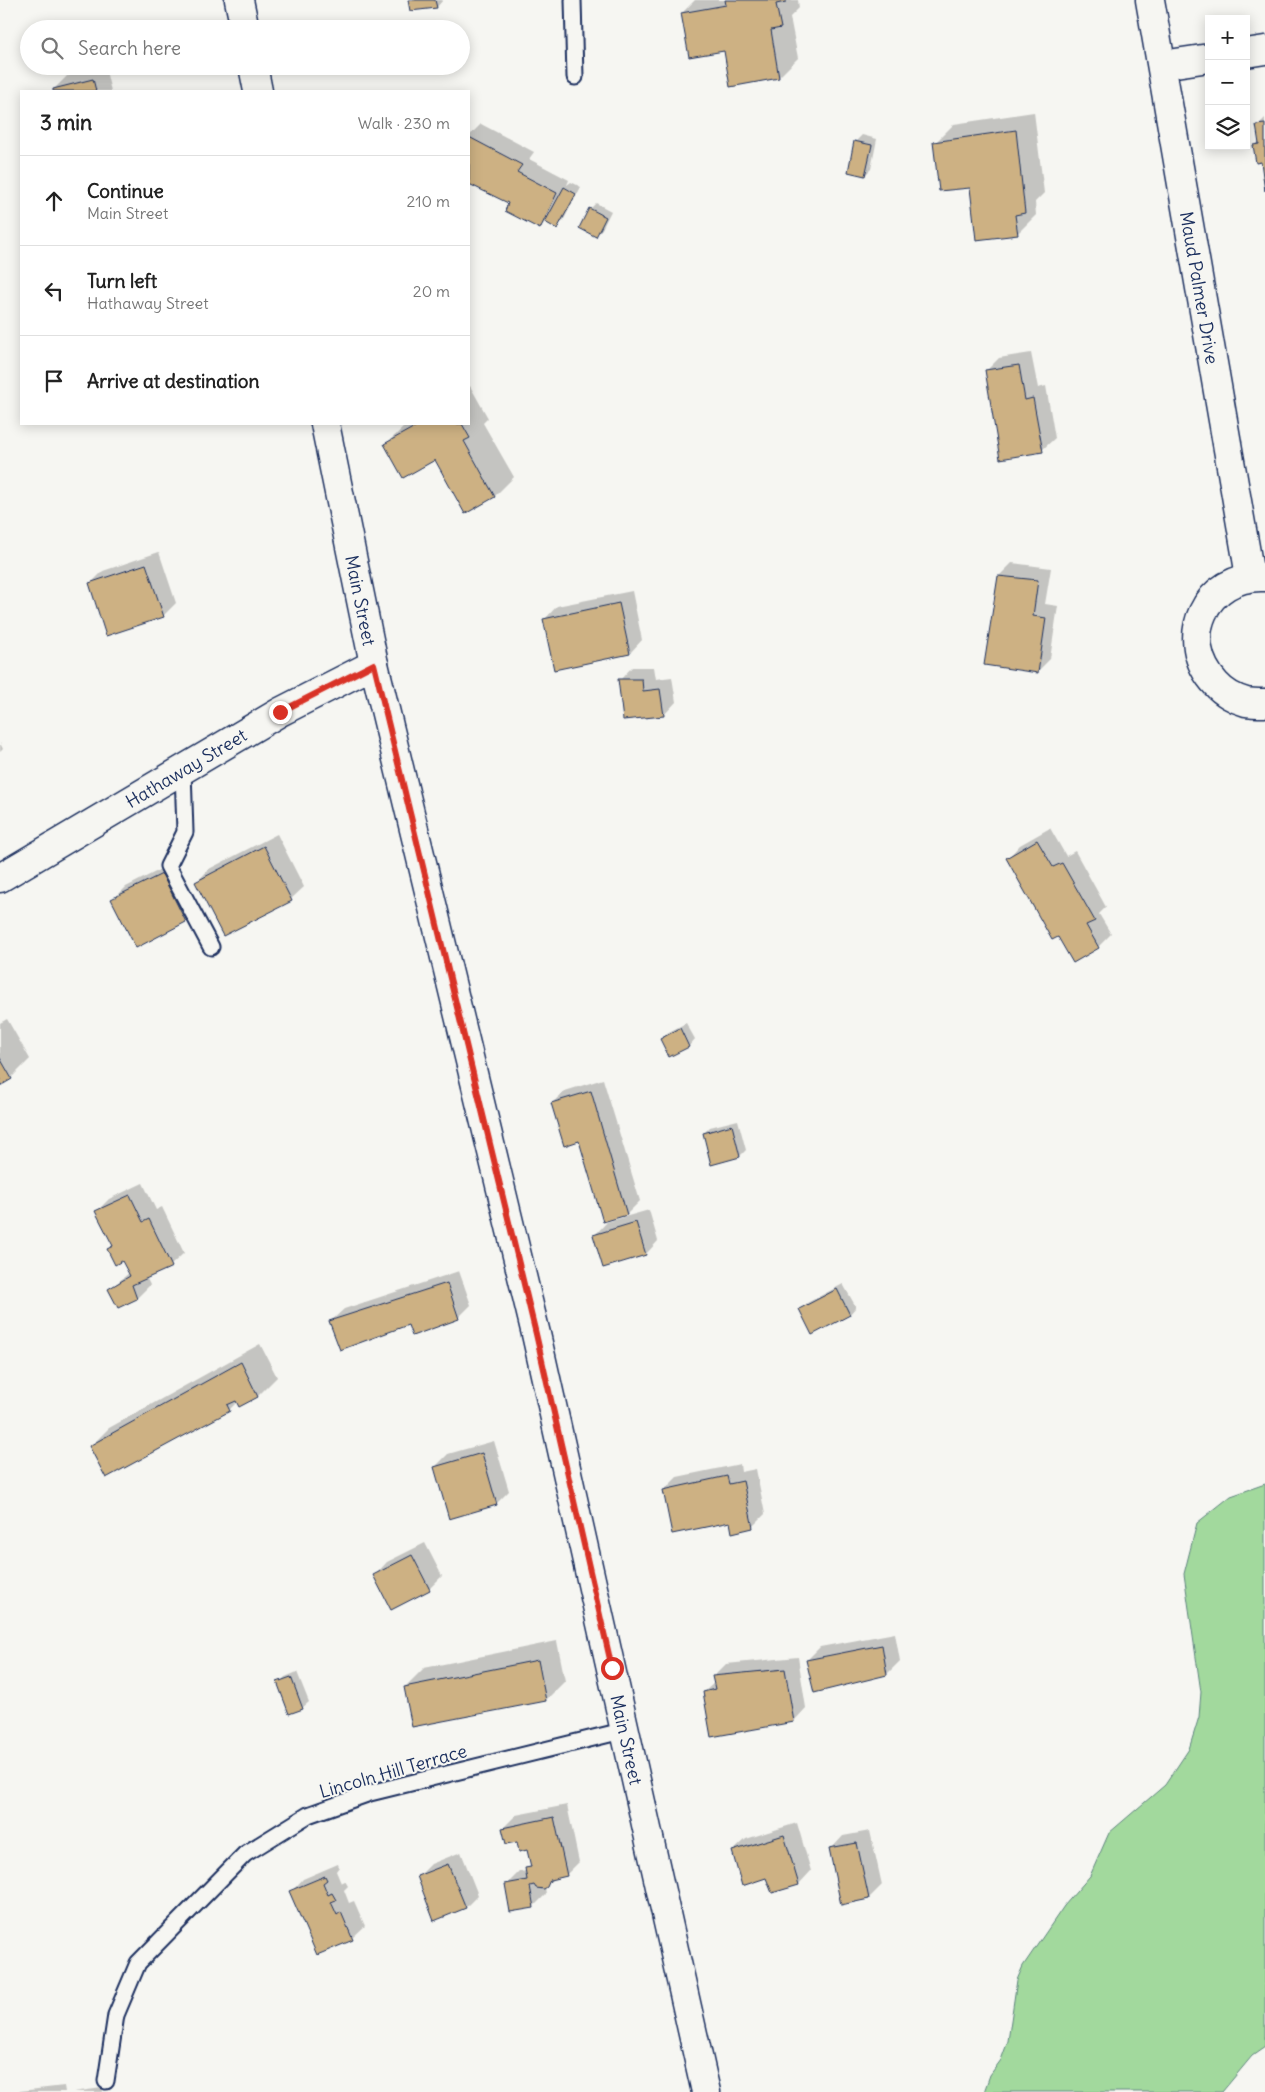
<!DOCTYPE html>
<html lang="en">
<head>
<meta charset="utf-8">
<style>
  :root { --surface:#fff; --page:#f2f2f2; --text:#222; --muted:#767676; --line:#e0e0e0 }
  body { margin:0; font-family:Delius,sans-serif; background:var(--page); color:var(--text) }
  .controls { position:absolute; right:15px; top:15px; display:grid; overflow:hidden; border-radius:0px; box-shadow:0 2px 12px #0003 }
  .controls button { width:45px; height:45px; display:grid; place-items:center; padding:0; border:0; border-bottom:1px solid var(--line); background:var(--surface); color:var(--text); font:25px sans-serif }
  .stop { position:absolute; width:15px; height:15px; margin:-11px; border:4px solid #d93025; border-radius:50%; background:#fff }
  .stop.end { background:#d93025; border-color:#fff; box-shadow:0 1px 5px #0008 }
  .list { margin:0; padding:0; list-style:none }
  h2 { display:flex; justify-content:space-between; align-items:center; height:65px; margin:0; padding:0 20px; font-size:21px }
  h2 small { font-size:16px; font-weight:400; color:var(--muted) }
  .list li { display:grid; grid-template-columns:32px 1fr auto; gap:15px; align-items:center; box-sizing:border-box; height:90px; padding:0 20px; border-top:1px solid var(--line) }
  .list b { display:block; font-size:19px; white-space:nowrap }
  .list p { margin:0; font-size:16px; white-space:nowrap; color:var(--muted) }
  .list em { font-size:16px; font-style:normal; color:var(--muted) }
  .icon { flex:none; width:28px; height:28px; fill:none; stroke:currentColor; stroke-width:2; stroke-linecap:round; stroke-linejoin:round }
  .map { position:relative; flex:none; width:1265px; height:2092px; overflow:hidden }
  .search { position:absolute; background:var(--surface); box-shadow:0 2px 12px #0003; left:20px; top:20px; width:450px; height:55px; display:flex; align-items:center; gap:12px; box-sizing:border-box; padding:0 18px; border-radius:28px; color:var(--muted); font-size:19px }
  .panel { position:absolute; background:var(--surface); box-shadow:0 2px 12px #0003; left:20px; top:90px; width:450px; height:335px; border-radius:0px }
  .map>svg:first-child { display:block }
  .green { fill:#a2d99d; stroke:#5e847e }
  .shadow { fill:#0003 }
  .building { fill:#cdb183; stroke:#1b2f5e }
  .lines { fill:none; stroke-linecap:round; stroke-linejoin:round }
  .lane-casing { stroke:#1b2f5e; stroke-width:19 }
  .street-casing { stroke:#1b2f5e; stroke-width:31 }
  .secondary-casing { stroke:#1b2f5e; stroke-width:31 }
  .lane { stroke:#f6f6f2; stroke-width:15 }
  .street { stroke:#f6f6f2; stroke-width:28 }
  .secondary { stroke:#f6f6f2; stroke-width:28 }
  .route { stroke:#d93025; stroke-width:6 }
  .labels { text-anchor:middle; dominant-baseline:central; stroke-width:4; stroke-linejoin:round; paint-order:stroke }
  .street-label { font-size:18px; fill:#1b2f5e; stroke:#f6f6f2 }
</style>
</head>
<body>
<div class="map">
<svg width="1265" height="2092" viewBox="0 0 1265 2092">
  <rect width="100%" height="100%" fill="#f6f6f2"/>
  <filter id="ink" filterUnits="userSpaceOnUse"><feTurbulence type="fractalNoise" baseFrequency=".02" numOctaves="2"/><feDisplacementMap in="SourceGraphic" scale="10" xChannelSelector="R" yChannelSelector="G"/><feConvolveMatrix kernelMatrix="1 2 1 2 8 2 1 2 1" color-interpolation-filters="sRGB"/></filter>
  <g filter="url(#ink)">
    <path class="green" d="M1265,1484V2047L1252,2056L1222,2092H984L990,2075L1001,2060L1008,2041L1017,1980L1023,1966L1064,1906L1090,1876L1109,1833L1165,1785L1189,1749L1199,1717L1201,1692L1184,1574L1197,1523L1231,1496Z"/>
    <path class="shadow" d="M409,0H443L437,7Z
      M695,0H798L799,8L790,17L798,58L779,77L725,49L682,13Z
      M105,67L111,91H55L54,89L67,76Z
      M1034,112L1044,193L1035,202L1036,215L1017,234L971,187L935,143L954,124Z
      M1265,118V182L1262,161L1255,146L1260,141L1258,125Z
      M481,124L534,152L529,159L569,180L567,185L571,182L581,187L563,221L556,227L546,221L539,228L509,202L469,182V136Z
      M862,135L877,139L871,169L865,175L849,171L856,141Z
      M596,203L611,211L602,229L596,235L590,209Z
      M1031,353L1038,388L1046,386L1055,438L1042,450L986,371L999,358Z
      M470,386L488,418L483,423L514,477L495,496L436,458L386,444L407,424H469V387Z
      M159,552L176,603L163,616L90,584L103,571Z
      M1012,563L1051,568L1045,604L1058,606L1050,659L1037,672L999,576Z
      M632,591L642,640L630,653L545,619L557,606Z
      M632,667H654L656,679L672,677L676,702L664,715L620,680Z
      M0,743L3,749L0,752Z
      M1050,828L1066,856L1075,851L1106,907L1099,914L1111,934L1098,947L1058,935L1008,858L1020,845Z
      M277,834L304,887L291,899L197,882L209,869Z
      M175,862L198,908L186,921L113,900L126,887Z
      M7,1019L30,1059L11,1078L0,1085V1023Z
      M686,1023L695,1039L689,1046L670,1056L661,1039L667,1033Z
      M603,1079L640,1201L627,1214L604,1220L580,1140L552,1103L565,1091Z
      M738,1120L746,1150L740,1156L704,1133L710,1127Z
      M143,1183L156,1210L162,1207L184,1253L171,1265L146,1277L150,1285L137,1298L118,1307L110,1289L129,1273L122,1260L109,1249L113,1244L97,1211L109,1199Z
      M649,1210L658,1241L646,1254L604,1266L595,1235L607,1222Z
      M459,1271L471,1305L458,1318L409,1324L331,1321L344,1309Z
      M843,1284L856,1307L850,1314L813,1333L801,1309L807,1303Z
      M260,1344L277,1377L258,1396L239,1405L238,1401L229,1410L90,1447L109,1428Z
      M494,1441L509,1491L496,1504L435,1467L448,1454Z
      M740,1464L741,1472L756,1469L765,1514L752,1527L731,1521L664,1490L677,1477Z
      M425,1543L442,1576L429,1589L375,1575L387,1562Z
      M895,1633L900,1661L887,1674L807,1660L820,1647Z
      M557,1641L565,1681L546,1700L405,1687L424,1668Z
      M798,1657L806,1708L794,1721L704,1692L715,1682L714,1676L726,1664Z
      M297,1672L309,1702L302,1708L279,1683L285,1677Z
      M567,1805L579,1862L566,1875L555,1877L545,1887L546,1894L533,1907L506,1885L519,1872L527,1871L531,1864L528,1849L503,1828L516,1815Z
      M797,1823L811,1871L799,1884L767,1876L733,1851L746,1839Z
      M870,1831L882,1885L869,1898L831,1849L843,1836Z
      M461,1852L478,1895L466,1907L418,1877L431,1864Z
      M338,1864L339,1867L336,1871L341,1883L345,1881L348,1886L344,1890L349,1903L354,1901L365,1926L352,1938L291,1892L303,1879Z
      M64,2086L65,2092H19L20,2091Z
      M102,2088L103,2092H73Z"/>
    <path class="building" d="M408,0H435L437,8L410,11Z
      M725,0H786V2L776,4L781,28L771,30L779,78L730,87L724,51L689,57L681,13L726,5Z
      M93,79L96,91H53V89Z
      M1265,124V191L1261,162L1256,163L1253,145L1259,144L1256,125Z
      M1016,130L1025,213L1015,215L1018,235L976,240L970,188L939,191L933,142Z
      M469,137L522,165L517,172L557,193L540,229L505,211L508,203L469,184Z
      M854,141L872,145L865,176L848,172Z
      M564,187L576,194L557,229L545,222Z
      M589,208L606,217L596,237L579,228Z
      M1019,365L1025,400L1033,398L1043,452L1000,459L985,370Z
      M420,424H462L470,438L464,441L495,497L465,514L435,460L403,478L384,444Z
      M146,564L164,617L106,636L89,583Z
      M998,576L1038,580L1033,616L1046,618L1038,673L984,665Z
      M619,603L630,654L554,670L543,619Z
      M618,679H642L643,691L660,689L664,716L623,720Z
      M1037,840L1053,867L1062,863L1095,921L1086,925L1099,948L1073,963L1058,937L1052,940L1006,858Z
      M264,846L292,901L223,936L195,882Z
      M162,874L186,922L136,948L111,899Z
      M680,1028L689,1047L669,1057L660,1039Z
      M0,1058L12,1079L0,1086Z
      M591,1091L627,1215L603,1222L579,1141L564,1146L551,1103Z
      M732,1125L740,1157L711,1165L703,1133Z
      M130,1195L143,1222L149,1219L172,1267L132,1285L137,1299L118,1308L108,1289L130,1276L122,1261L115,1265L107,1249L113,1246L95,1211Z
      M636,1222L646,1255L603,1268L593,1235Z
      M447,1283L459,1319L412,1336L408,1325L340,1350L329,1321Z
      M837,1289L850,1315L812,1335L799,1309Z
      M241,1362L258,1397L239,1407L236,1401L227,1405L230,1411L106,1478L89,1446Z
      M482,1453L497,1505L449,1519L434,1467Z
      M727,1476L729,1484L743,1481L753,1528L732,1533L730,1522L672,1534L663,1490Z
      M412,1555L430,1590L391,1610L373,1575Z
      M882,1645L887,1675L814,1693L806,1660Z
      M538,1660L546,1701L412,1727L404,1687Z
      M785,1669L794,1722L711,1737L703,1692L715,1689L712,1676Z
      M291,1677L303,1709L289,1714L277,1682Z
      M554,1817L567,1876L550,1880L547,1887L544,1889L536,1888L534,1885L530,1886L534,1908L510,1912L505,1884L527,1880L525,1868L531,1867L527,1850L519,1852L517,1842L506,1844L502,1828Z
      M784,1835L799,1885L772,1893L766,1878L742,1886L732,1851Z
      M857,1843L869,1899L841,1905L829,1848Z
      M448,1864L466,1908L434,1921L417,1876Z
      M325,1876L327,1880L323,1883L328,1895L332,1893L336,1900L331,1902L337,1915L341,1912L353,1940L317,1955L289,1891Z"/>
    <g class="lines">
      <g class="lane-casing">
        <path id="lane" d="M573,0L575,77
          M183,770L185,832L168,866L211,947
          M106,2081L116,2015L138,1963L245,1854L308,1815L370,1793L626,1730"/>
      </g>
      <g class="street-casing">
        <g id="street">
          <path id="s1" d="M1150,0L1250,576"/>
          <path d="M1246,53L1265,50"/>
          <path d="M1162,65L1209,58"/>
          <path d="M1265,577C1205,574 1175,640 1216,684C1223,692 1235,699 1246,702C1251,703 1259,703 1265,703"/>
        </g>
      </g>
      <g class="secondary-casing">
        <g id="secondary">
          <path d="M239,0L245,29"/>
          <path d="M253,66L258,91"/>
          <path id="s2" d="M325,424L374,664L536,1334L706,2092"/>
          <path id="s3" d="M0,878L280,712L374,664"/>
        </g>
      </g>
      <use href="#lane" class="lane"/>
      <use href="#street" class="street"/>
      <use href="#secondary" class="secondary"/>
    </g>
  </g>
  <g class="lines" filter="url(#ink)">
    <path class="route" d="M280,712L374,664L536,1334L612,1668"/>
  </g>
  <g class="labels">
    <g class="street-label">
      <text stroke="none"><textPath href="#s1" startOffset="292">Maud Palmer Drive</textPath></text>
      <text stroke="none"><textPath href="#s2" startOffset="180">Main Street</textPath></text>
      <text stroke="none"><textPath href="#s3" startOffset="216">Hathaway Street</textPath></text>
      <text stroke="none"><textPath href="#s2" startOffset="1350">Main Street</textPath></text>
      <text transform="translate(393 1771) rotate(-16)">Lincoln Hill Terrace</text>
    </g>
  </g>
</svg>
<div class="controls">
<button>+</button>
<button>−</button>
<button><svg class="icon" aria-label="layers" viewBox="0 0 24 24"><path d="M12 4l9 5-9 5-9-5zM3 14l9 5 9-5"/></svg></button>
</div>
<div class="stop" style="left:612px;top:1668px"></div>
<div class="stop end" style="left:280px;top:712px"></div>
<div class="search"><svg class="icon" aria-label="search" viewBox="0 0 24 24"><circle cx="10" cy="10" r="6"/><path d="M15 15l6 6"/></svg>Search here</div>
<section class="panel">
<h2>3 min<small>Walk · 230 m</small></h2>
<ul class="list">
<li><svg class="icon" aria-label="ahead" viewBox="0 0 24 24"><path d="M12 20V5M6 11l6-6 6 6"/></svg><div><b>Continue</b><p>Main Street</p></div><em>210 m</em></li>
<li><svg class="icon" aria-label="left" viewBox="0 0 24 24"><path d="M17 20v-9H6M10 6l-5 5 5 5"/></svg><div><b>Turn left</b><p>Hathaway Street</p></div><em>20 m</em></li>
<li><svg class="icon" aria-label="arrive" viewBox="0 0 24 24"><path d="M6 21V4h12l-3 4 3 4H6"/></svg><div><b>Arrive at destination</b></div></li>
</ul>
</section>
</div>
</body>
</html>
